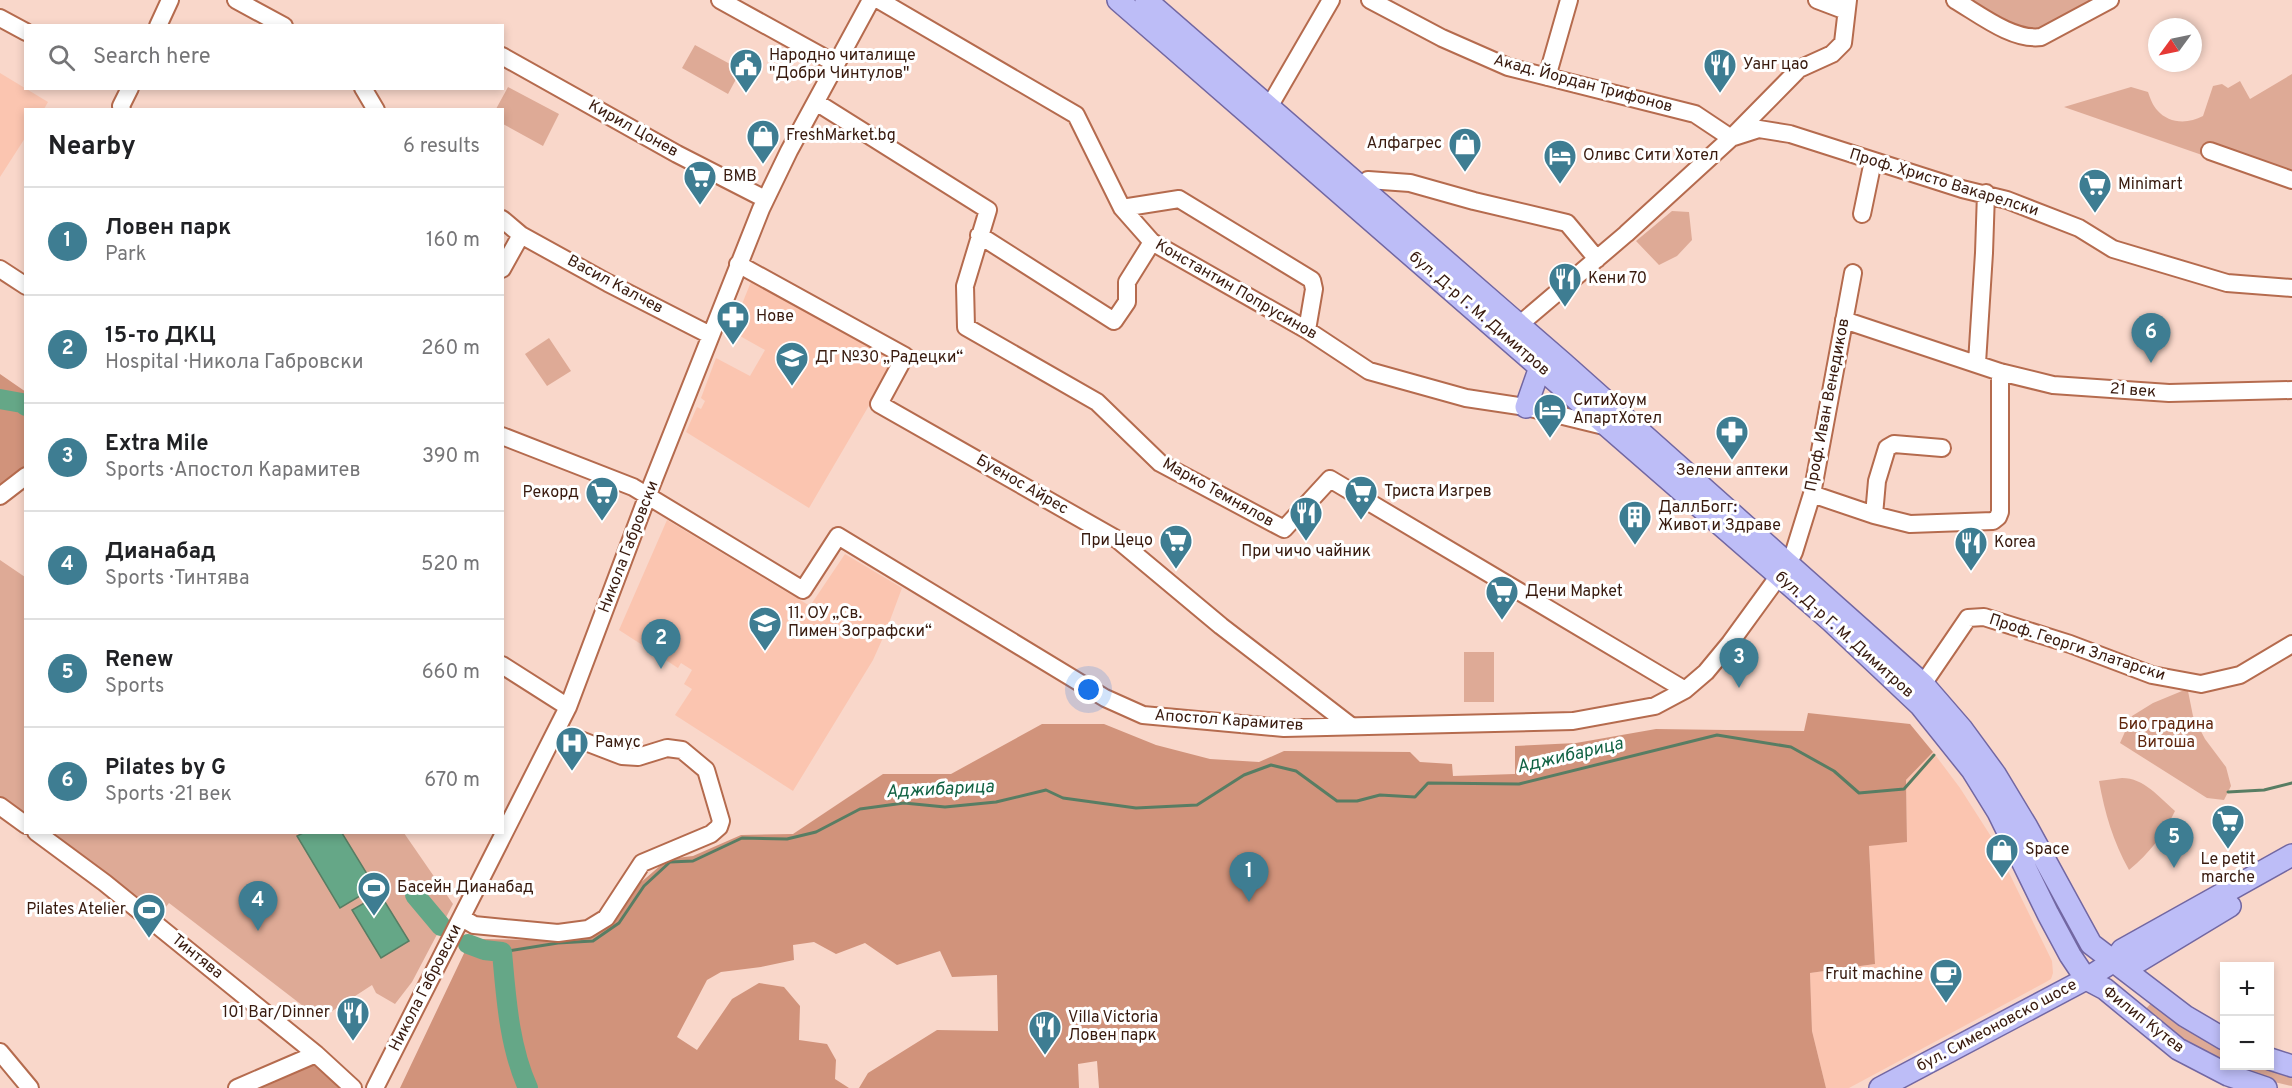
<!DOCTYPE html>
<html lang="en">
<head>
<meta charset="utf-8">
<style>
  :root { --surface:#fff; --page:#f2f2f2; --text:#202124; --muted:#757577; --line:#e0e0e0; --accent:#3e7d92 }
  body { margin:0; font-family:Overpass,sans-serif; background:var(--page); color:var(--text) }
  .controls { position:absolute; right:18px; bottom:18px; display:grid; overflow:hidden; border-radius:0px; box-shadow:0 3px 9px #0003 }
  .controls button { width:54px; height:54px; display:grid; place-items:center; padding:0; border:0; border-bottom:2px solid var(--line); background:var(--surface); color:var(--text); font:30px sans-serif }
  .compass { position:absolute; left:2148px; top:18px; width:54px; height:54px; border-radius:50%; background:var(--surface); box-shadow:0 3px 9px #0003; rotate:237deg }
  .you { position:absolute; left:1089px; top:690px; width:21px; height:21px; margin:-15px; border:4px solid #fff; border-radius:50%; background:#1a73e8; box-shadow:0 0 0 9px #1a73e833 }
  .badge { display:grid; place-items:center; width:39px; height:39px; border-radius:50%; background:var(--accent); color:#fff; font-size:20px; font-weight:700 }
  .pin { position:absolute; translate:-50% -50px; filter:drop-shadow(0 2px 3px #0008) }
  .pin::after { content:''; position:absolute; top:32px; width:21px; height:18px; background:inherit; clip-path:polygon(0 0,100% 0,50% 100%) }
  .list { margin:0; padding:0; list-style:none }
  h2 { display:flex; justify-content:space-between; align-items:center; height:78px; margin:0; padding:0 24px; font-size:26px }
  h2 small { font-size:20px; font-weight:400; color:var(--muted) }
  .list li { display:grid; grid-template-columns:39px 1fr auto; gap:18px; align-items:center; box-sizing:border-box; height:108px; padding:0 24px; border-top:2px solid var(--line) }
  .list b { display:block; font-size:22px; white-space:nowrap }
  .list p { margin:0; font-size:20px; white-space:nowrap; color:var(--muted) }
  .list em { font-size:20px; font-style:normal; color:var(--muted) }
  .icon { flex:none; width:33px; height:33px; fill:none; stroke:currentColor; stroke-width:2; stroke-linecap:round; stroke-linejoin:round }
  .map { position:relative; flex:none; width:2292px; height:1088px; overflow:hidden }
  .search { position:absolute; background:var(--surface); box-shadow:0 3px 9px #0003; left:24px; top:24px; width:480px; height:66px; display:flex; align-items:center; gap:15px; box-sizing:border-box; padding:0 21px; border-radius:0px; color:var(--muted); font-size:22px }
  .panel { position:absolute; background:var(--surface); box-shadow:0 3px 9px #0003; left:24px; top:108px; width:480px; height:726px; border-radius:0px }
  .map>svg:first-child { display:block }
  .built { fill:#fbc5b0 }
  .green { fill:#deaa96 }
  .forest { fill:#d1937b }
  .water { fill:#65a787; stroke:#587d63; stroke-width:1.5 }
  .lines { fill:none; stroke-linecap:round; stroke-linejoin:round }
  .stream { stroke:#587d63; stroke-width:3 }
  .river { stroke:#65a787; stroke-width:20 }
  .minor-casing { stroke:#b56b4e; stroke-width:20 }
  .major-casing { stroke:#7267a2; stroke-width:24 }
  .minor { stroke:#fff; stroke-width:16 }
  .major { stroke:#bdbdf7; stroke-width:21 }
  .labels { text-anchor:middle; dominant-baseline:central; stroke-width:6; stroke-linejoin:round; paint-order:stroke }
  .poi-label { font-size:16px; fill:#381a0e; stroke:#fff; text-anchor:start }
  .street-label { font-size:16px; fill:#381a0e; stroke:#fff }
  .park-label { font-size:16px; fill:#60270e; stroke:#fff }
  .water-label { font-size:18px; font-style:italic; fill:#126344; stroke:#fff }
</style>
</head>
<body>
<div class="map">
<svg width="2292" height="1088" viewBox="0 0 2292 1088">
  <rect width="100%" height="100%" fill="#f9d7ca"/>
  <path class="built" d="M0,73L48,102L44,109L26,110L25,138L0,177Z
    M753,277L898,356L809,508L686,432L697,407L701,409L705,401L701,398L716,358L750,376L765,350L731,331Z
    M667,520L810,606L845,554L902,588L886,631L873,660L793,791L675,715L692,689L684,684L692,670L681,663L678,668L619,630Z
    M1933,752L1960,788L1992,838L2052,961L2053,973L2051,979L2046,982L1849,1088H1826L1812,1031L1810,973L1875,964L1869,846L1907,841L1906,780Z"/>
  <path class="green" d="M1969,0H2095C2076,10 2053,28 2032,30C2016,30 1984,8 1969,0Z
    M695,45L741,70L728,94L682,68Z
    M2292,74V173L2206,146L2202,155L2064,107L2131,87L2148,92C2150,98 2153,106 2157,110C2169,124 2188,124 2203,116L2213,86L2222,84L2228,88L2240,81L2250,99Z
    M508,87L559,114L543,146L503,124L502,110L496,109Z
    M1672,211L1689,212L1692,240L1677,256L1659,265L1636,241Z
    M549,338L571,371L547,386L525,354Z
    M0,560L25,577V825L0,806Z
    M1464,652H1494V702H1464Z
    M2182,691H2188L2193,716L2205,739L2226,767L2231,786L2224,800L2207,798L2120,743L2132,716L2153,703Z
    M2122,778C2144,778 2159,797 2175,811C2164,834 2149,854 2129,870C2113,841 2105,814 2099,781Z
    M36,833H404L453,904L412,982L395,1004L376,993L372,985L320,1019L169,903L154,922Z
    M2153,1001L2195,1032L2224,1048V1066H2266L2292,1074V1086C2231,1074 2192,1050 2143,1012Z"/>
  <path class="forest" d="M0,374L26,392L25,469L0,487Z
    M1808,713L1910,724L1933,752L1906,780L1907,842L1869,846L1875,964L1810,973L1812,1031L1826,1088H1099L1097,1061L1078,1064L1079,1088H859L868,1073L937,1030L998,1031L997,975L952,977L940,951L897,965L865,943L836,954L814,942L793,945L794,960L761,967L721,972L707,980L677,1037L697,1050L732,999L759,983L784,987L800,1006L799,1040L827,1044L836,1060L835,1079L849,1088H400L467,947L483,939L547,940L591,936L615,920L639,884L668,859L693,856L741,835L793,834L883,774H951L1042,724H1104L1156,745L1210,759L1259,762L1284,751L1410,752L1420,762L1452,764L1453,776L1515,774V746L1576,743L1656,729L1804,731Z
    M313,1063L341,1088H253Z"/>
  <path class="water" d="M303,833H342L375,887L340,908L297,836Z
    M380,894L409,941L381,958L352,910Z"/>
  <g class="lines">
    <path class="stream" d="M2228,792L2264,790L2292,783
      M502,952L558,943L593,941L619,923L644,886L670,862L693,861L742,838L787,839L816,832L860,809L904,803L945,807L996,802L1046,790L1063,798L1136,808L1197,805L1244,775L1271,765L1296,771L1337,801H1357L1380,795L1415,797L1428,783L1519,784L1717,735L1791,747L1834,771L1859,793L1904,789L1934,755"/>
    <path class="river" d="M0,399L22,403L26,406
      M415,895L441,926
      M468,944L484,950L502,952C506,997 509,1046 528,1088"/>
    <g class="minor-casing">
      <path id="minor" d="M236,0L284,26
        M720,0L836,64
        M879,0L1076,115L1122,208L1152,242L1307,330L1369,371L1466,398L1526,407L1608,427
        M1370,0L1442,38L1508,67L1695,114L1731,138
        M1817,0L1846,11
        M1955,0C1979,14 2013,41 2041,37L2110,0
        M0,18L26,32
        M158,26L170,0
        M502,56L677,154L765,199
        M1547,77L1569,0
        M363,88L376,110
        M816,102L988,210L965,286L966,327L1097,402L1160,463L1284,529L1330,479L1685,690
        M1269,107L1331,0
        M122,110L121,106L130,88
        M1731,138L1759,129L1790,134L1962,189L2007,200L2079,228L2113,249L2227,283L2292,288
        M2210,151L2292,180
        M1362,188L1368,180L1410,183L1474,201L1567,223L1597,259
        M1122,208L1179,199L1312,280L1314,289L1307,330
        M1862,214L1873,161
        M502,219L521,235L608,283L710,335
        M979,235L1114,321L1127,302V282L1152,242
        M738,264L905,356L879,404L1118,540L1221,626L1351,726
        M0,269L26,286
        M502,269L521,235
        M1844,320L2000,372L2053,385L2169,393L2292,390
        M1519,325L1626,234L1731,138L1799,69L1832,54L1843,43L1848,0
        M1977,363L1984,253L1986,193
        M502,436L633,487L803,590L838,536L1105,698L1143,715L1284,728L1573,721L1655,706L1685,690L1706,672L1730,643L1789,562L1794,552L1812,494L1853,273
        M1812,494L1874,515L1910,524L1993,521L1998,517L2000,512V372
        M0,496L26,476
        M1874,515L1877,481L1887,448L1894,444L1942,448
        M502,665L568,707
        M1923,684L1968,618L1984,617L2070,644L2152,675L2201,684L2240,675L2292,644
        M0,806L26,825
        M36,832L105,883L316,1054L353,1088
        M462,918L474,925L558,933L588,929L606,918L642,863L711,834L719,827L721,821L706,770L682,750L667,748L638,757L622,756L557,731
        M0,1052L30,1088
        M237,1088L316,1054
        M375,1088L568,707L652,484L761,209L789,151L871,0"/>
    </g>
    <g class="major-casing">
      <path id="major" d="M1118,0L1831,621L1920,705L1972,770L1998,812L2048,914L2070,955L2086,979L2105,989L2178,1049L2228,1075L2266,1088
        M1146,0L1563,363L1923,684L1962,729L1995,774L2027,827L2091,944L2185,1016L2224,1039
        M1526,407L1540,367
        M2114,961H2139L2230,906
        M2270,1059L2292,1066
        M1880,1088L2086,979L2114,961L2122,950L2292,855"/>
    </g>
    <use href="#minor" class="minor"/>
    <use href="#major" class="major"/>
  </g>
  <defs>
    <g id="civic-pin" transform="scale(1.725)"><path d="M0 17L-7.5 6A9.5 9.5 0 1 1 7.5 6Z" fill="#3e7d92" stroke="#fff"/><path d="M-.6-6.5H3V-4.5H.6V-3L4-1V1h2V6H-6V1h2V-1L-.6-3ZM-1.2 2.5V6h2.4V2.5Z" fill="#fff"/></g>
    <g id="restaurant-pin" transform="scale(1.725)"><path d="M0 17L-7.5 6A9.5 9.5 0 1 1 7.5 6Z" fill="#3e7d92" stroke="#fff"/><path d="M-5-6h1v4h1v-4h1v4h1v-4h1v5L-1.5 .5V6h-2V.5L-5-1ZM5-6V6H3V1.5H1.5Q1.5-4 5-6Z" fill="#fff"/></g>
    <g id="shop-pin" transform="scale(1.725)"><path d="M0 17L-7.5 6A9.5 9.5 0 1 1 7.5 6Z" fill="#3e7d92" stroke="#fff"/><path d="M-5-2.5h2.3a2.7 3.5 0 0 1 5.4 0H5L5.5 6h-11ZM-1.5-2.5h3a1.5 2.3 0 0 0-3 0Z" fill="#fff"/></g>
    <g id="hotel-pin" transform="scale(1.725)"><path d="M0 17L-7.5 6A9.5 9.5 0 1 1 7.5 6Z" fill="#3e7d92" stroke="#fff"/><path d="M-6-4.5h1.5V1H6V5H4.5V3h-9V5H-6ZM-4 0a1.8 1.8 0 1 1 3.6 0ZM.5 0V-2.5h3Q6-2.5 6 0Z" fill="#fff"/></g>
    <g id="supermarket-pin" transform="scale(1.725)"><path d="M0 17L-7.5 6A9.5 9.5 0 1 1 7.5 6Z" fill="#3e7d92" stroke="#fff"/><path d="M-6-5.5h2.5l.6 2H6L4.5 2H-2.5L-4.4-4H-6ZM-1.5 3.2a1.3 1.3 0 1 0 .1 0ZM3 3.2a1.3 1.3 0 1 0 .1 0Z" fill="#fff"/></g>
    <g id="pharmacy-pin" transform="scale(1.725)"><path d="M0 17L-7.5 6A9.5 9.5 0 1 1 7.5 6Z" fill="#3e7d92" stroke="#fff"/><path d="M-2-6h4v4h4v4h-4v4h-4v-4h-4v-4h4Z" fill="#fff"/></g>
    <g id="school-pin" transform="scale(1.725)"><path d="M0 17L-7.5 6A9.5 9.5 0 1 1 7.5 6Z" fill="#3e7d92" stroke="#fff"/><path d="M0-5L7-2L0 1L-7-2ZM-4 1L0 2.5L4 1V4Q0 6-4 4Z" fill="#fff"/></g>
    <g id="building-pin" transform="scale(1.725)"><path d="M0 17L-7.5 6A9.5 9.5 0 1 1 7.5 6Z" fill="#3e7d92" stroke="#fff"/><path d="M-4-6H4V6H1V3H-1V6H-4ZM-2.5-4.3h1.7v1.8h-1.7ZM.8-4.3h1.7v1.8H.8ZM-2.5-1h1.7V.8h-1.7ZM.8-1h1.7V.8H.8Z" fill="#fff"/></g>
    <g id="hospital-pin" transform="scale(1.725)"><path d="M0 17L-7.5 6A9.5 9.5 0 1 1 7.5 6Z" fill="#3e7d92" stroke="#fff"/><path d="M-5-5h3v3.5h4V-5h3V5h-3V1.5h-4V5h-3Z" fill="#fff"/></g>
    <g id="stadium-pin" transform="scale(1.725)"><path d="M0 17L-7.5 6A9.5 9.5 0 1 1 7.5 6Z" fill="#3e7d92" stroke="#fff"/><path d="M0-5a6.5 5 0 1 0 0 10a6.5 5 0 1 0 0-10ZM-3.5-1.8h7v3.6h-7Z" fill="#fff"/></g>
    <g id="cafe-pin" transform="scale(1.725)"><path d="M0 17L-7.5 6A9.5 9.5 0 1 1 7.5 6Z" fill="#3e7d92" stroke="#fff"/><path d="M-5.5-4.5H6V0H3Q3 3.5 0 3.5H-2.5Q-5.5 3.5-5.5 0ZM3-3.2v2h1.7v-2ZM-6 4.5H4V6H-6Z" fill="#fff"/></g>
  </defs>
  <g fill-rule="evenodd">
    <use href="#civic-pin" x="746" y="65"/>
    <use href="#restaurant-pin" x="1720" y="65"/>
    <use href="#shop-pin" x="763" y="136"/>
    <use href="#shop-pin" x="1465" y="144"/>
    <use href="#hotel-pin" x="1560" y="156"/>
    <use href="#supermarket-pin" x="700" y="177"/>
    <use href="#supermarket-pin" x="2095" y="185"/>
    <use href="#restaurant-pin" x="1565" y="279"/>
    <use href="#pharmacy-pin" x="733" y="317"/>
    <use href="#school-pin" x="792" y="358"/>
    <use href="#hotel-pin" x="1550" y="410"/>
    <use href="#pharmacy-pin" x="1732" y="432"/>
    <use href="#supermarket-pin" x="1361" y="492"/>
    <use href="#supermarket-pin" x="602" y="493"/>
    <use href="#restaurant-pin" x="1306" y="513"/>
    <use href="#building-pin" x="1635" y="517"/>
    <use href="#supermarket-pin" x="1176" y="541"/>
    <use href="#restaurant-pin" x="1971" y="543"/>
    <use href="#supermarket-pin" x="1502" y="592"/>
    <use href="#school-pin" x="765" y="623"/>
    <use href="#hospital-pin" x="572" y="743"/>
    <use href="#supermarket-pin" x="2228" y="821"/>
    <use href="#shop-pin" x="2002" y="850"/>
    <use href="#stadium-pin" x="374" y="888"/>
    <use href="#stadium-pin" x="149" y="910"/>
    <use href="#cafe-pin" x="1946" y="975"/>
    <use href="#restaurant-pin" x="353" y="1013"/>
    <use href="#restaurant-pin" x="1045" y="1027"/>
  </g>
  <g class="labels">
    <g class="poi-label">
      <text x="769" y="56">Народно читалище<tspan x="769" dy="18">"Добри Чинтулов"</tspan></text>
      <text x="1743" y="65">Уанг цао</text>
      <text x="786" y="136">FreshMarket.bg</text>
      <text x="1442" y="144" text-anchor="end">Алфагрес</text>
      <text x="1583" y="156">Оливс Сити Хотел</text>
      <text x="723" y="177">BMB</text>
      <text x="2118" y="185">Minimart</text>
      <text x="1588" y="279">Кени 70</text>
      <text x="756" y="317">Нове</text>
      <text x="815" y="358">ДГ №30 „Радецки“</text>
      <text x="1573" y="401">СитиХоум<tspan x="1573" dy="18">АпартХотел</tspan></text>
      <text x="1732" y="471" text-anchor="middle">Зелени аптеки</text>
      <text x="1384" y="492">Триста Изгрев</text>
      <text x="579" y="493" text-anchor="end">Рекорд</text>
      <text x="1658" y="508">ДаллБогг:<tspan x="1658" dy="18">Живот и Здраве</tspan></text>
      <text x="1153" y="541" text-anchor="end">При Цецо</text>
      <text x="1994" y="543">Korea</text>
      <text x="1306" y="552" text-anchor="middle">При чичо чайник</text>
      <text x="1525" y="592">Дени Mapket</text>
      <text x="788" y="614">11. ОУ „Св.<tspan x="788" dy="18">Пимен Зографски“</tspan></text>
      <text x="595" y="743">Рамус</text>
      <text x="2025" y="850">Space</text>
      <text x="2228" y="860" text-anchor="middle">Le petit<tspan x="2228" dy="18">marche</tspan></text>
      <text x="397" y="888">Басейн Дианабад</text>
      <text x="126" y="910" text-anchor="end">Pilates Atelier</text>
      <text x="1923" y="975" text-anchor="end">Fruit machine</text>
      <text x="330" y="1013" text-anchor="end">101 Bar/Dinner</text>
      <text x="1068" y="1018">Villa Victoria<tspan x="1068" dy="18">Ловен парк</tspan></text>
    </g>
    <g class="street-label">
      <text transform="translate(1583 84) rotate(15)">Акад. Йордан Трифонов</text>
      <text transform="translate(633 129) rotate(29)">Кирил Цонев</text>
      <text transform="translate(1944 183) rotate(17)">Проф. Христо Вакарелски</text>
      <text transform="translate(615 285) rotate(28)">Васил Калчев</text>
      <text transform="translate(1236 290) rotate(30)">Константин Попрусинов</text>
      <text transform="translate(1479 314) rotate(41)">бул. Д-р Г. М. Димитров</text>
      <text transform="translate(2133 391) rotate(4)">21 век</text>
      <text transform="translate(1828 405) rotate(-79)">Проф. Иван Венедиков</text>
      <text transform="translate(1022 485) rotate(30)">Буенос Айрес</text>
      <text transform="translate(1218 493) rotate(29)">Марко Темнялов</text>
      <text transform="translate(629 547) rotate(-69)">Никола Габровски</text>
      <text transform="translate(1844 635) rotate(42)">бул. Д-р Г. М. Димитров</text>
      <text transform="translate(2077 648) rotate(18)">Проф. Георги Златарски</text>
      <text transform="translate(1229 721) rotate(4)">Апостол Карамитев</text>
      <text transform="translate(197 957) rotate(39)">Тинтява</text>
      <text transform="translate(426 988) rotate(-63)">Никола Габровски</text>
      <text transform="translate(2143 1020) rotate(38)">Филип Кутев</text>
      <text transform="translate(1997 1026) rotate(-28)">бул. Симеоновско шосе</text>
    </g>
    <g class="park-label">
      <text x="2166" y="725">Био градина<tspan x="2166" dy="18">Витоша</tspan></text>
    </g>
    <g class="water-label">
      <text transform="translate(1570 756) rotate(-13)">Аджибарица</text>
      <text transform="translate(940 790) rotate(-3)">Аджибарица</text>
    </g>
  </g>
</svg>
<div class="controls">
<button>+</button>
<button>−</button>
</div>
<svg class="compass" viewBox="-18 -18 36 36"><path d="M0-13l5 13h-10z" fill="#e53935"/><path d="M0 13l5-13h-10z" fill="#757577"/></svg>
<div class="you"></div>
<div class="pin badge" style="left:1249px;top:902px">1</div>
<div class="pin badge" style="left:661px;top:669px">2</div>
<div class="pin badge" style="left:1739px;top:688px">3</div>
<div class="pin badge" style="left:258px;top:931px">4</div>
<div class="pin badge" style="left:2174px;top:868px">5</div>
<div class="pin badge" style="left:2151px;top:363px">6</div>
<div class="search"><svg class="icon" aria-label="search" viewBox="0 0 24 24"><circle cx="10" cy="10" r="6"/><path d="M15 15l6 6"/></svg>Search here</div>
<section class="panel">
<h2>Nearby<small>6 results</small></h2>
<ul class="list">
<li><span class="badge">1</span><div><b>Ловен парк</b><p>Park</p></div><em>160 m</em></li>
<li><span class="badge">2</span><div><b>15-то ДКЦ</b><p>Hospital · Никола Габровски</p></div><em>260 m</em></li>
<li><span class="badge">3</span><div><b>Extra Mile</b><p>Sports · Апостол Карамитев</p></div><em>390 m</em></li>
<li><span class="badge">4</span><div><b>Дианабад</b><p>Sports · Тинтява</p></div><em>520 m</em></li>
<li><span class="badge">5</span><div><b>Renew</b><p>Sports</p></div><em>660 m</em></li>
<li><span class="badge">6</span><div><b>Pilates by G</b><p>Sports · 21 век</p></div><em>670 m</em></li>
</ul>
</section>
</div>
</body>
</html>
